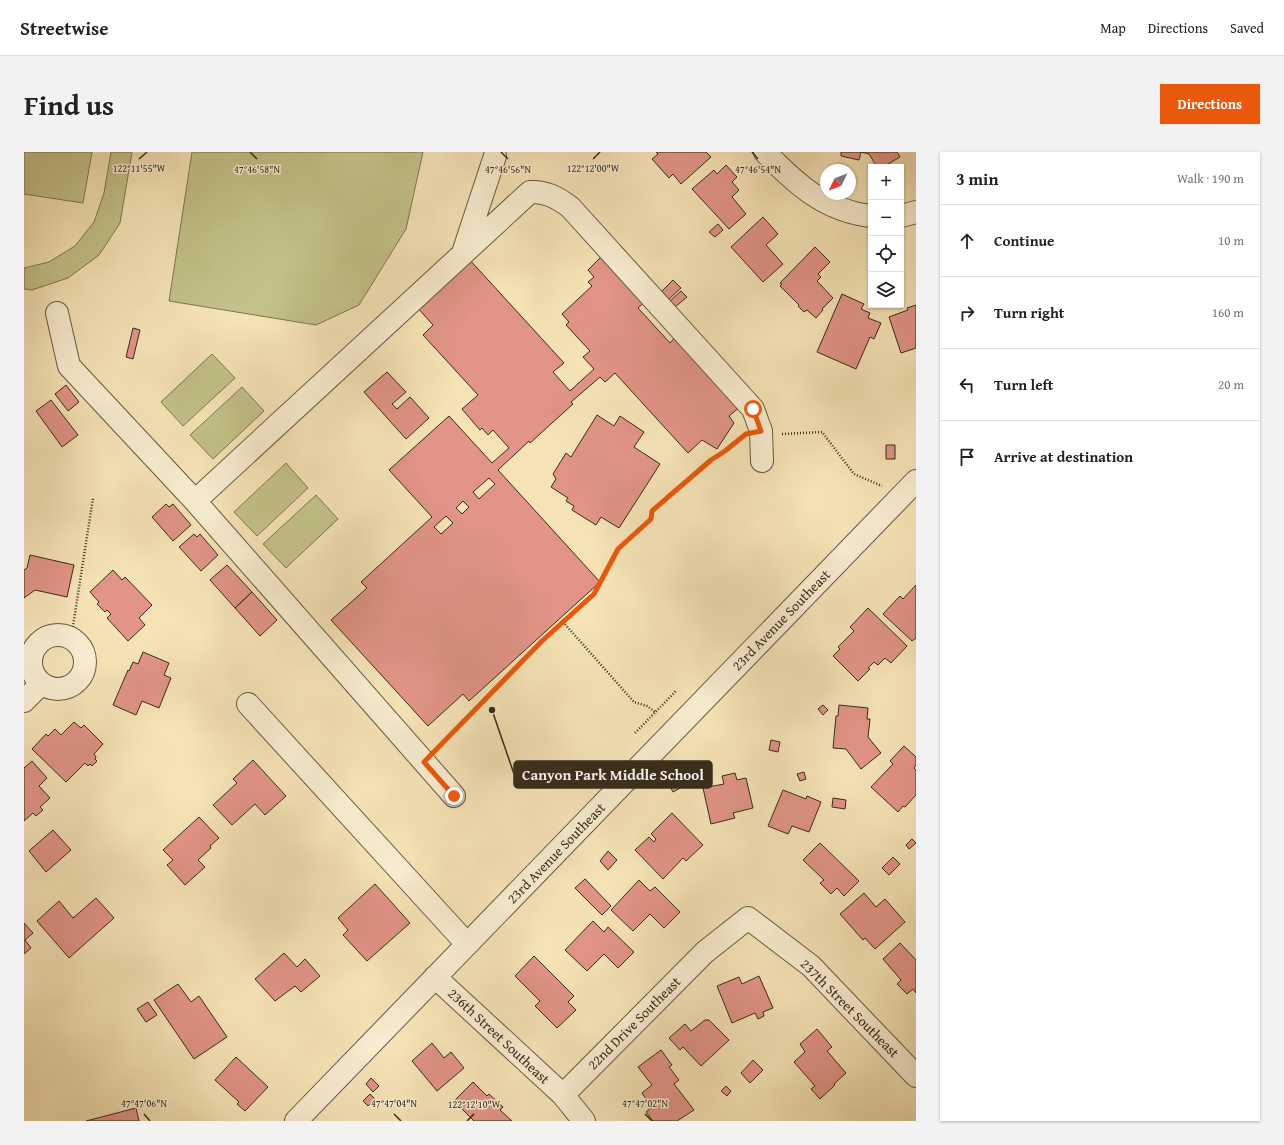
<!DOCTYPE html>
<html lang="en">
<head>
<meta charset="utf-8">
<style>
  :root { --surface:#fff; --page:#f2f2f2; --text:#222; --muted:#767676; --line:#e0e0e0; --accent:#ea580c }
  body { margin:0; font-family:"Gentium Book Plus",serif; background:var(--page); color:var(--text) }
  .controls { position:absolute; right:12px; top:12px; display:grid; overflow:hidden; border-radius:0px; box-shadow:0 1px 3px #0004 }
  .controls button { width:36px; height:36px; display:grid; place-items:center; padding:0; border:0; border-bottom:1px solid var(--line); background:var(--surface); color:var(--text); font:20px sans-serif }
  .compass { position:absolute; left:796px; top:12px; width:36px; height:36px; border-radius:50%; background:var(--surface); box-shadow:0 1px 3px #0004; rotate:227deg }
  .stop { position:absolute; width:12px; height:12px; margin:-9px; border:3px solid #ea580c; border-radius:50%; background:#fff }
  .stop.end { background:#ea580c; border-color:#fff; box-shadow:0 1px 4px #0008 }
  .list { margin:0; padding:0; list-style:none }
  h2 { display:flex; justify-content:space-between; align-items:center; height:52px; margin:0; padding:0 16px; font-size:17px }
  h2 small { font-size:13px; font-weight:400; color:var(--muted) }
  .list li { display:grid; grid-template-columns:26px 1fr auto; gap:12px; align-items:center; box-sizing:border-box; height:72px; padding:0 16px; border-top:1px solid var(--line) }
  .list b { display:block; font-size:15px; white-space:nowrap }
  .list em { font-size:13px; font-style:normal; color:var(--muted) }
  .icon { flex:none; width:22px; height:22px; fill:none; stroke:currentColor; stroke-width:2; stroke-linecap:round; stroke-linejoin:round }
  .map { position:relative; flex:none; width:892px; height:969px; overflow:hidden; border-radius:0px }
  header { display:flex; align-items:center; gap:24px; box-sizing:border-box; height:56px; padding:0 20px; background:var(--surface); border-bottom:1px solid var(--line) }
  header strong { font-size:19px }
  nav { display:flex; gap:22px; margin-inline-start:auto; font-size:14px }
  .intro { display:flex; align-items:center; justify-content:space-between; box-sizing:border-box; height:96px; padding:0 24px }
  h1 { margin:0; font-size:28px }
  .button { padding:10px 18px; border-radius:0px; background:var(--accent); color:#fff; font-size:14px; font-weight:700 }
  main { display:flex; gap:24px; padding:0 24px }
  aside { flex:1; background:var(--surface); border-radius:0px; box-shadow:0 1px 3px #0004 }
  .map>svg:first-child { display:block }
  .green { fill:#c3c189; stroke:#7d7652 }
  .building { fill:#e19487; stroke:#372b1b; fill-rule:evenodd }
  .lines { fill:none; stroke-linecap:round; stroke-linejoin:round }
  .minor-casing { stroke:#665942; stroke-width:24 }
  .path { stroke:#372b1b; stroke-width:2.5; stroke-dasharray:1 2; stroke-linecap:butt }
  .minor { stroke:#f8edd0; stroke-width:22 }
  .route { stroke:#ea580c; stroke-width:5 }
  .ticks { fill:none; stroke:#372b1b; stroke-width:1.5 }
  .labels { text-anchor:middle; dominant-baseline:central; stroke-width:3; stroke-linejoin:round; paint-order:stroke }
  .street-label { font-size:14px; fill:#372b1b; stroke:#f8edd0 }
  .ticks-label { font-size:10px; text-anchor:middle; fill:#372b1b; stroke:#f8edd0; stroke-width:3; stroke-linejoin:round; paint-order:stroke }
  .leader { fill:none; stroke:#372b1b; stroke-width:1.5 }
  .callout-dot { fill:#372b1b; stroke:#f8edd0; stroke-width:1.5 }
  .callout { fill:#372b1b; stroke:#372b1b; stroke-width:1.5 }
  .callout-label { font-size:15px; text-anchor:middle; font-weight:bold; fill:#fff }
</style>
</head>
<body>
<header>
<strong>Streetwise</strong>
<nav><a>Map</a><a>Directions</a><a>Saved</a></nav>
</header>
<div class="intro"><h1>Find us</h1><a class="button">Directions</a></div>
<main>
<div class="map">
<svg width="892" height="969" viewBox="0 0 892 969">
  <rect width="100%" height="100%" fill="#f5e3b6"/>
  <filter id="stains"><feTurbulence type="fractalNoise" baseFrequency=".005" numOctaves="4"/><feColorMatrix values="0 0 0 0 .2 0 0 0 0 .09 0 0 0 0 .02 0 0 0 .5 -.17"/></filter>
  <radialGradient id="worn" r=".72"><stop offset=".6" stop-color="#630" stop-opacity="0"/><stop offset="1" stop-color="#630" stop-opacity=".3"/></radialGradient>
  <path class="green" d="M0,0H68L59,51L0,42Z
    M87,0H108L96,71L75,103L44,126L8,138L0,137V116L25,110L51,94L70,70L80,41Z
    M168,0H399L382,77L335,153L292,173L145,149Z
    M188,202L211,226L159,274L137,250Z
    M218,235L240,259L189,307L166,283Z
    M262,311L284,336L233,384L210,360Z
    M292,343L314,367L262,416L239,392Z"/>
  <path class="building" d="M632,0H682L687,5L657,32L649,22L645,26L628,7L634,2Z
    M817,0H873L876,5L859,15H853L845,2L837,0L835,8L817,4Z
    M702,13L713,25L708,30L715,38L708,45L722,62L705,77L668,37L690,18L693,22Z
    M739,65L754,82L742,93L759,112L739,130L707,95Z
    M694,72L699,78L691,85L685,80Z
    M791,95L806,110L794,122L797,125L793,129L809,146L798,157L799,158L792,166L783,158L780,160L774,154L775,153L756,134L758,132L756,131Z
    M582,100L624,147L614,156L646,191L654,182L718,253L705,264L710,271L693,297L678,288L664,301L591,221L581,230L576,225L547,250L549,252L506,291L505,289L474,318L576,430L445,549L439,542L404,574L307,468L343,436L337,430L408,365L365,318L425,264L468,311L485,296L469,278L464,283L458,276L456,278L438,257L454,243L399,183L409,173L392,154L444,106L540,211L529,220L546,239L570,217L559,205L566,199L542,173L545,170L538,162L568,134L564,130L570,125L564,118ZM465,326L471,332L455,347L449,340ZM439,349L445,355L438,362L432,356ZM422,364L429,371L417,382L410,375Z
    M649,128L657,136L643,149L636,141Z
    M657,139L663,145L651,155L646,149Z
    M818,142L840,152L837,157L846,161L844,166L857,171L850,187L846,185L832,217L793,200Z
    M892,153V196L877,201L865,165L884,158L883,156Z
    M109,176L116,178L109,207L102,205Z
    M363,220L382,240L368,252L373,257L386,245L405,266L382,287L340,240Z
    M42,233L55,250L44,259L31,242Z
    M27,248L54,283L38,295L12,259Z
    M573,263L590,274L596,264L620,280L610,295L636,312L595,376L577,365L572,373L548,358L550,354L542,349L544,346L527,335L532,327L529,322L542,301L547,305Z
    M862,293H871V307H862Z
    M142,352L145,355L149,352L167,373L149,389L128,365Z
    M170,382L173,385L176,382L194,403L177,419L155,395Z
    M6,403L50,413L43,445L11,438L0,446V418L3,416Z
    M203,413L228,440L211,456L186,428Z
    M89,418L98,428L101,425L128,453L115,466L121,473L104,489L83,466L87,462L83,458L81,460L73,452L75,450L66,440Z
    M892,433V486L888,489L859,462L876,444L879,447Z
    M228,440L253,468L236,484L211,456Z
    M844,456L883,494L867,511L861,506L854,513L850,510L844,516L846,517L834,529L809,504L816,497L814,495L830,479L826,475Z
    M119,500L145,511L140,523L147,526L135,556L118,549L112,563L89,553L104,518L105,519L109,510L114,512Z
    M799,553L804,558L799,563L794,557Z
    M815,553L844,556L843,567H846L844,585L857,601L837,617L822,597L809,596L812,564H814Z
    M50,570L57,576L60,573L79,592L70,602L72,605L71,607L73,609L68,614L66,612L64,614L61,611L42,630L8,597L22,582L24,584L31,577L37,583Z
    M747,588L756,590L754,600L745,598Z
    M880,594L892,605V613L890,616L892,618V643L881,655L879,654L874,660L847,635L869,612L866,609Z
    M229,608L262,644L241,663L231,652L208,673L189,653L213,631L209,627Z
    M8,609L23,626L15,634L26,646L16,655L19,658L12,664L9,661L0,669V616Z
    M780,620L782,627L776,629L773,622Z
    M711,621L713,628L722,626L729,656L709,661L711,666L687,672L679,636L700,632L698,624Z
    M655,622L660,634L649,640L643,629Z
    M759,638L782,647L783,644L797,650L785,680L768,674L764,682L744,674Z
    M809,646L822,648L821,657L808,655Z
    M648,661L679,693L662,709L659,706L639,727L611,698L625,685L630,690L632,687L627,682Z
    M175,665L195,686L186,694L187,696L174,708L181,715L161,733L143,713L149,708L139,698Z
    M29,678L47,698L22,720L5,699Z
    M888,687L892,691L885,697L882,693Z
    M796,691L835,729L820,744L813,736L807,742L796,731L800,728L779,708Z
    M584,699L593,708L584,718L576,709Z
    M869,705L876,712L865,723L858,716Z
    M561,727L587,754L578,763L551,736Z
    M615,728L626,739L631,735L656,760L640,776L626,762L609,779L587,758Z
    M351,732L386,771L343,809L319,783L324,778L314,766Z
    M840,741L852,755L861,747L881,770L851,797L841,786L839,788L816,762Z
    M72,746L90,766L45,806L13,769L35,749L49,766Z
    M569,769L580,780L584,775L610,800L594,816L580,802L563,819L541,798Z
    M0,771L9,781L1,788L7,796L0,802Z
    M876,791L892,808V841L889,837L883,842L873,832L877,828L859,807Z
    M260,801L273,815L281,807L296,824L277,840L271,834L251,849L231,827Z
    M510,804L550,844L544,850L552,858L533,876L511,854L516,849L491,824Z
    M735,824L749,856L739,860L740,864L734,867L731,861L708,871L693,834L715,825L718,832Z
    M154,832L167,850L175,844L203,885L170,907L130,848Z
    M124,850L133,863L122,870L113,857Z
    M681,868H685L705,888L677,914L659,895L656,898L645,886L661,872L667,879Z
    M793,877L808,895L803,899L822,921L810,932L811,933L796,947L787,937L791,934L770,910L781,900L776,892Z
    M408,891L420,906L427,900L440,916L413,939L388,909Z
    M637,898L648,913L645,915L655,928L650,932L670,958L653,969H629L622,960L628,955L618,941L628,933L614,915Z
    M212,905L244,935L221,959L213,952L215,950L191,928Z
    M729,908L739,918L726,931L717,921Z
    M347,926L355,934L349,940L342,932Z
    M449,930L463,944L465,942L479,955L476,958L488,969H450L430,949Z
    M702,934L707,939L703,944L697,939Z
    M346,942L351,947L344,954L339,949Z
    M112,956L115,969H62Z"/>
  <g class="lines">
    <g class="minor-casing">
      <path id="minor" d="M741,0C772,32 801,59 847,64
        M877,64L892,60
        M439,101L471,4
        M33,161L45,214L171,349L430,644
        M171,349L506,40C522,39 534,46 546,55L729,257L737,279L738,309
        M7 510a27 27 0 1 1 54 0a27 27 0 1 1-54 0Z
        M0,549L17,532
        M224,552L443,792
        M411,825L539,943L560,969
        M539,943L681,800L724,766L787,814L892,924
        M272,969L892,329"/>
    </g>
    <path class="path" d="M758,282L798,280L830,322L858,334
      M539,470L610,550L623,554L631,560
      M47,487L69,346
      M611,581L652,539
      M414,595L518,489L570,442L594,397L627,367L628,359L687,308L701,299L716,287"/>
    <use href="#minor" class="minor"/>
  </g>
  <g class="lines">
    <path class="route" d="M430,644L400,610L518,489L570,442L594,397L627,367L628,359L687,308L701,299L722,282L737,279L729,257"/>
  </g>
  <path class="ticks" d="M226,0L233,7M477,0L484,7M728,0L734,7M115,7L123,0M569,7L576,0M120,962L126,969M370,962L377,969M621,962L628,969M443,969L450,962"/>
  <g class="labels">
    <g class="street-label">
      <text transform="translate(757 468) rotate(-46)">23rd Avenue Southeast</text>
      <text transform="translate(532 701) rotate(-46)">23rd Avenue Southeast</text>
      <text transform="translate(826 856) rotate(45)">237th Street Southeast</text>
      <text transform="translate(610 871) rotate(-45)">22nd Drive Southeast</text>
      <text transform="translate(475 884) rotate(43)">236th Street Southeast</text>
    </g>
  </g>
  <g class="ticks-label">
    <text x="115" y="20">122°11'55"W</text>
    <text x="569" y="20">122°12'00"W</text>
    <text x="233" y="21">47°46'58"N</text>
    <text x="484" y="21">47°46'56"N</text>
    <text x="734" y="21">47°46'54"N</text>
    <text x="120" y="955">47°47'06"N</text>
    <text x="370" y="955">47°47'04"N</text>
    <text x="621" y="955">47°47'02"N</text>
    <text x="450" y="956">122°12'10"W</text>
  </g>
  <path class="leader" d="M468 558L490 622"/>
  <circle class="callout-dot" cx="468" cy="558" r="4"/>
  <rect class="callout" x="490" y="609" width="198" height="27" rx="4"/>
  <g class="callout-label">
    <text x="589" y="628">Canyon Park Middle School</text>
  </g>
  <rect width="100%" height="100%" filter="url(#stains)"/>
  <rect width="100%" height="100%" fill="url(#worn)"/>
</svg>
<div class="controls">
<button>+</button>
<button>−</button>
<button><svg class="icon" aria-label="locate" viewBox="0 0 24 24"><circle cx="12" cy="12" r="6"/><path d="M12 2v4M12 18v4M2 12h4M18 12h4"/></svg></button>
<button><svg class="icon" aria-label="layers" viewBox="0 0 24 24"><path d="M12 4l9 5-9 5-9-5zM3 14l9 5 9-5"/></svg></button>
</div>
<svg class="compass" viewBox="-18 -18 36 36"><path d="M0-13l5 13h-10z" fill="#e53935"/><path d="M0 13l5-13h-10z" fill="#767676"/></svg>
<div class="stop" style="left:729px;top:257px"></div>
<div class="stop end" style="left:430px;top:644px"></div>
</div>
<aside>
<h2>3 min<small>Walk · 190 m</small></h2>
<ul class="list">
<li><svg class="icon" aria-label="ahead" viewBox="0 0 24 24"><path d="M12 20V5M6 11l6-6 6 6"/></svg><div><b>Continue</b></div><em>10 m</em></li>
<li><svg class="icon" aria-label="right" viewBox="0 0 24 24"><path d="M7 20v-9h11M14 6l5 5-5 5"/></svg><div><b>Turn right</b></div><em>160 m</em></li>
<li><svg class="icon" aria-label="left" viewBox="0 0 24 24"><path d="M17 20v-9H6M10 6l-5 5 5 5"/></svg><div><b>Turn left</b></div><em>20 m</em></li>
<li><svg class="icon" aria-label="arrive" viewBox="0 0 24 24"><path d="M6 21V4h12l-3 4 3 4H6"/></svg><div><b>Arrive at destination</b></div></li>
</ul>
</aside>
</main>
</body>
</html>
